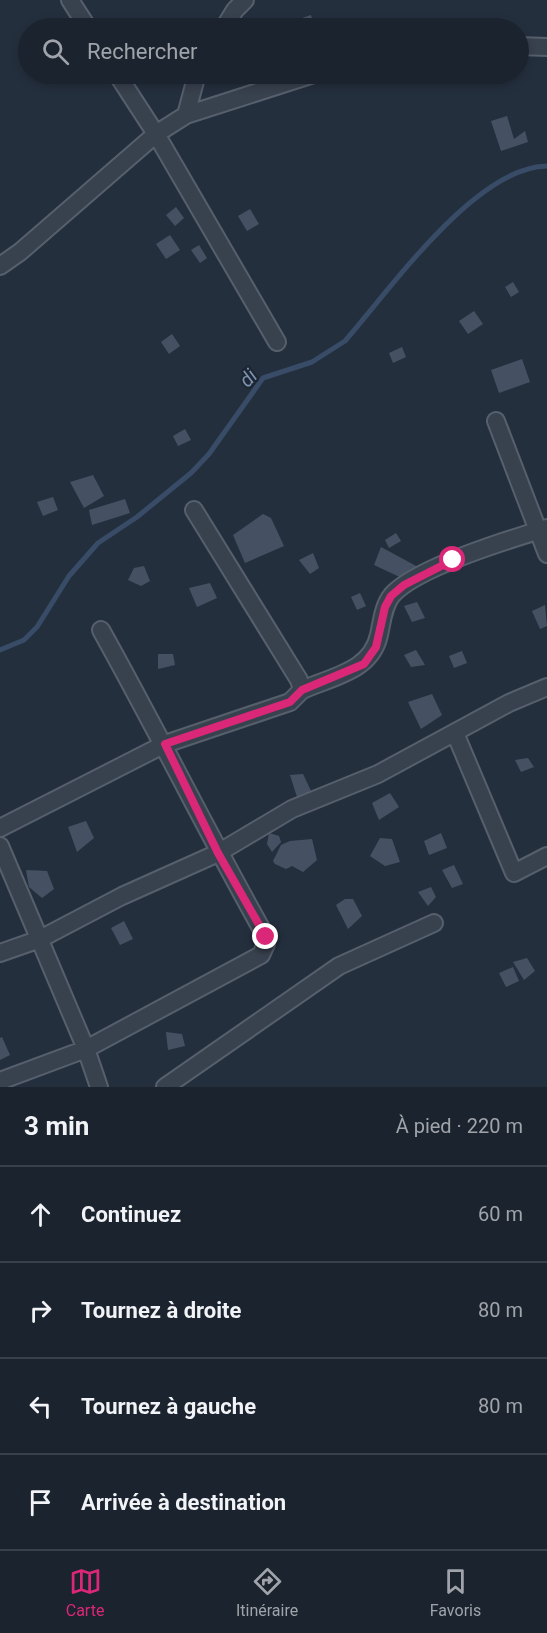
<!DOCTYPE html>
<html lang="fr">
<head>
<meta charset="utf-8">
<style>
  :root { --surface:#1b232e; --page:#282f3a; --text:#f1f3f6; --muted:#a0a4aa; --line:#39404a; --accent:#db2777 }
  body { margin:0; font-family:Roboto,sans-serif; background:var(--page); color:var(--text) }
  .stop { position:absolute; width:18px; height:18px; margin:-14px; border:4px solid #db2777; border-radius:50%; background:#fff }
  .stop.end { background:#db2777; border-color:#fff; box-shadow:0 2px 6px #0008 }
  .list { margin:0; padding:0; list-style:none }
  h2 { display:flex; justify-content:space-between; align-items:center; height:78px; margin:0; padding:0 24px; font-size:26px }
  h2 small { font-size:20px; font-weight:400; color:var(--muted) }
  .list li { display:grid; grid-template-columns:39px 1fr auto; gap:18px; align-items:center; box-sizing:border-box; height:96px; padding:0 24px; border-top:2px solid var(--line) }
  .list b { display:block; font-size:22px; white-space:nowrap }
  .list em { font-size:20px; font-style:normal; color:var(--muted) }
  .icon { flex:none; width:33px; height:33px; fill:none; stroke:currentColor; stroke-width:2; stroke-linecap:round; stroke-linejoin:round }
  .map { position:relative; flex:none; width:547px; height:1087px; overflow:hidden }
  .search { position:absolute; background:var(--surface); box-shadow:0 3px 9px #0003; left:18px; right:18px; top:18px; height:66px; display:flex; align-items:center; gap:15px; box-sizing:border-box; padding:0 21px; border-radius:33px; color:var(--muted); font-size:22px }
  .sheet { height:462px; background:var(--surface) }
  nav { display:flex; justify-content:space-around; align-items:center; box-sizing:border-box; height:84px; border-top:2px solid var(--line); background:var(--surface); font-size:16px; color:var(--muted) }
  nav a { display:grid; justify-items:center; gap:3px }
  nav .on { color:var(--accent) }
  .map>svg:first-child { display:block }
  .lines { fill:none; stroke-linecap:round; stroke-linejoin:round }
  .stream { stroke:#394c67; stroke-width:5 }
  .building { fill:#455162 }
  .minor-casing { stroke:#565f6c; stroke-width:20 }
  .minor { stroke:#38414e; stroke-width:16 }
  .route { stroke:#db2777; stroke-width:8 }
  .labels { text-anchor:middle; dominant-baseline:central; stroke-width:4.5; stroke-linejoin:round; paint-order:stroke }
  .water-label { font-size:20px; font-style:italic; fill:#7c92b1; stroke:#1d2633 }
</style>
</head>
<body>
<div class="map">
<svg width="547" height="1087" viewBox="0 0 547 1087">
  <rect width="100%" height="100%" fill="#242f3e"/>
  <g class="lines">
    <path class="stream" d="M0,650L24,640L37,627L69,576L98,543L137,517L191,473L209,454L263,378L312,362L345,341C390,290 475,167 547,166"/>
  </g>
  <path class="building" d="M311,15L315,28H301L299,19Z
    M507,116L514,139L525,131L528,142L501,151L491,121Z
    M176,207L184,218L175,226L166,215Z
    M250,209L259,224L247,231L238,216Z
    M170,235L180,250L166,259L156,244Z
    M199,245L207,258L200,263L191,250Z
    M513,282L519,292L511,297L505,287Z
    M474,311L483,324L468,334L459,321Z
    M172,334L180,346L169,354L161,342Z
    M402,347L406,357L393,363L389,353Z
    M522,359L530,382L499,393L491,370Z
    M185,429L191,440L178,446L173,436Z
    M93,475L104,496L84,508L70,482Z
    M53,497L58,510L43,516L37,502Z
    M125,499L130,513L92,525L89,510Z
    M263,514L271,518L284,546L245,563L233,535Z
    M396,533L401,541L389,548L385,540Z
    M381,547L418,567L404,579L374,565Z
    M313,553L319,568L310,574L299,560Z
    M144,566L150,581L141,586L128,580L134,568Z
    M210,583L217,598L197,607L189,588Z
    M360,593L366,606L357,610L351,597Z
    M417,602L425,618L412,622L404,606Z
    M545,605L547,626L540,629L532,611Z
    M416,650L425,665L411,667L404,655Z
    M462,651L467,663L454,668L449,656Z
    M158,654H173L175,665L158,669Z
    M432,694L442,715L421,729L408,702Z
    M528,758L534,767L521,772L515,760Z
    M303,774L312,793L297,797L290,775Z
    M390,793L399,807L379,820L372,803Z
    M86,821L94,838L77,852L68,827Z
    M269,833L279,836L281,842L272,852L267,844Z
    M441,833L447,848L429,855L424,841Z
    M380,838L392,839L400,862L385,866L370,856Z
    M312,839L317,860L303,872L292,866L286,869L275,864L273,861L281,845L290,841Z
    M454,865L463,884L452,888L442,870Z
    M26,870L47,871L54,889L42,898L29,887Z
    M431,887L436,897L428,906L418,892Z
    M345,899H353L362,916L348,929L336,905Z
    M124,921L133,939L120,945L111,928Z
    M527,958L535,971L524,980L513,962Z
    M513,967L519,981L506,987L499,973Z
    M166,1032L182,1034L185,1046L168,1050Z
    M2,1037L10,1055L0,1060V1038Z"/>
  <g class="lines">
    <g class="minor-casing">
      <path id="minor" d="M70,0L88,28
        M224,28L235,10L245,0
        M518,46L547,47
        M117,74L156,134L277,342
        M186,115L197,74
        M0,266L20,252L156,134L186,115L314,74
        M496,421L547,554
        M302,690C334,676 371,671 379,635C382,622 383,606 392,595C416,568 510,539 547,528
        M455,733L514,873L547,856
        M0,828L165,744L290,702L302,690L299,680L194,510
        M0,846L86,1049L99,1087
        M0,953L40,939L122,896L218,853L292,809L378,774L509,703L547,687
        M0,1081L86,1049L261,955L266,944V937C209,836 158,732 101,630
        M165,1087L339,966L434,923"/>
    </g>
    <use href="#minor" class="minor"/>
  </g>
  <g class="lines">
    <path class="route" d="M266,937L218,853L165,744L290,702L302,690L364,664L376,647L385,607L391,596L404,585L453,560"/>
  </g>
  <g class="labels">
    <g class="water-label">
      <text transform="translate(248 378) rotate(-47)">di</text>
    </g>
  </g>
</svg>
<div class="stop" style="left:453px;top:560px"></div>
<div class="stop end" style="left:266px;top:937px"></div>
<div class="search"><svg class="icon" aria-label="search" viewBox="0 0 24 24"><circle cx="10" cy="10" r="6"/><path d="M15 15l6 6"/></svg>Rechercher</div>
</div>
<section class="sheet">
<h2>3 min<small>À pied · 220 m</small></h2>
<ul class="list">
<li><svg class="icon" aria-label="ahead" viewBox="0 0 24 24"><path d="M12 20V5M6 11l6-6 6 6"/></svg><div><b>Continuez</b></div><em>60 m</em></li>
<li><svg class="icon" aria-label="right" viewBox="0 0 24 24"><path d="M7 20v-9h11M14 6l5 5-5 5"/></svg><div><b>Tournez à droite</b></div><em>80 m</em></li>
<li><svg class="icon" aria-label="left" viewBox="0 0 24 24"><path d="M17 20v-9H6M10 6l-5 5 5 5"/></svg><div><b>Tournez à gauche</b></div><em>80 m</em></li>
<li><svg class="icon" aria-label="arrive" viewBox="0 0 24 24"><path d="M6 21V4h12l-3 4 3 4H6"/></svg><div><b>Arrivée à destination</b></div></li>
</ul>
</section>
<nav>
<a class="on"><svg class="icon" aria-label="map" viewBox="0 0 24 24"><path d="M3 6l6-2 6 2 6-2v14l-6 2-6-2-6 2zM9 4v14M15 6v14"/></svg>Carte</a>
<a><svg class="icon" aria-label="directions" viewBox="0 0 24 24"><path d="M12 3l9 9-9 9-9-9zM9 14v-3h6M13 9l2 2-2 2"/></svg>Itinéraire</a>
<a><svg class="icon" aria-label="saved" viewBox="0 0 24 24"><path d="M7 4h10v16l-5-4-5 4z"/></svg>Favoris</a>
</nav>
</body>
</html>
